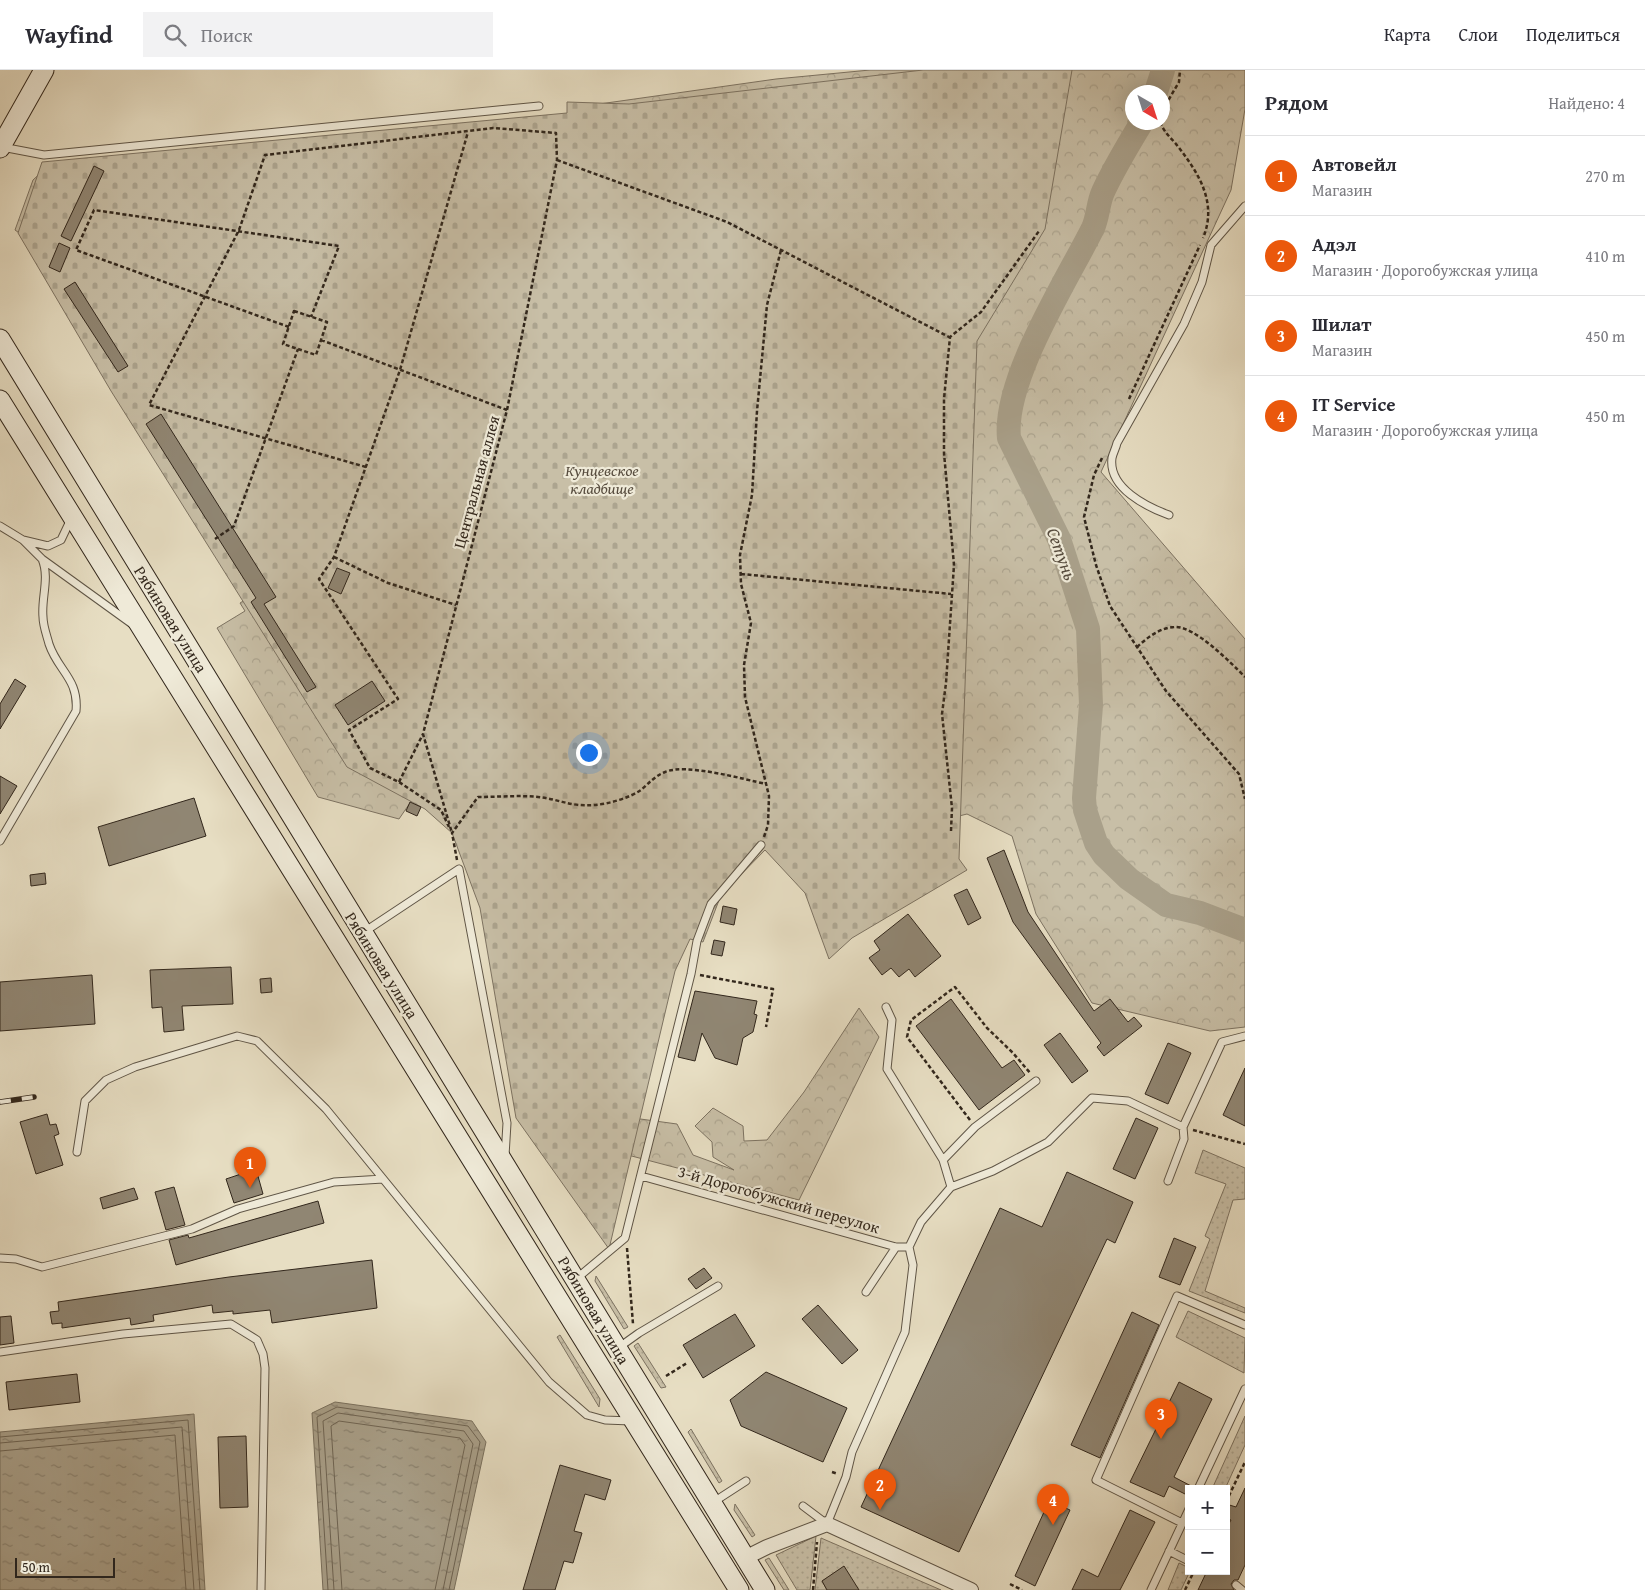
<!DOCTYPE html>
<html lang="ru">
<head>
<meta charset="utf-8">
<style>
  :root { --surface:#fff; --page:#f2f2f3; --text:#2b2b33; --muted:#7c7c81; --line:#e1e1e2; --accent:#ea580c }
  body { margin:0; font-family:"Gentium Book Plus",serif; background:var(--page); color:var(--text) }
  .controls { position:absolute; right:15px; bottom:15px; display:grid; overflow:hidden; border-radius:0px; box-shadow:0 5px 20px #0002 }
  .controls button { width:45px; height:45px; display:grid; place-items:center; padding:0; border:0; border-bottom:1px solid var(--line); background:var(--surface); color:var(--text); font:25px sans-serif }
  .compass { position:absolute; left:1125px; top:15px; width:45px; height:45px; border-radius:50%; background:var(--surface); box-shadow:0 5px 20px #0002; rotate:141deg }
  .scale { position:absolute; left:15px; bottom:12px; width:100px; box-sizing:border-box; padding-left:5px; border:2px solid #32271c; border-top:0; font-size:14px; line-height:18px; white-space:nowrap; color:#32271c; -webkit-text-stroke:4px #efead8; paint-order:stroke }
  .you { position:absolute; left:588px; top:682px; width:18px; height:18px; margin:-12px; border:4px solid #fff; border-radius:50%; background:#1a73e8; box-shadow:0 0 0 8px #1a73e833 }
  .badge { display:grid; place-items:center; width:32px; height:32px; border-radius:50%; background:var(--accent); color:#fff; font-size:16px; font-weight:700 }
  .pin { position:absolute; translate:-50% -41px; filter:drop-shadow(0 1px 2px #0008) }
  .pin::after { content:''; position:absolute; top:26px; width:18px; height:15px; background:inherit; clip-path:polygon(0 0,100% 0,50% 100%) }
  .list { margin:0; padding:0; list-style:none }
  h2 { display:flex; justify-content:space-between; align-items:center; height:65px; margin:0; padding:0 20px; font-size:21px }
  h2 small { font-size:16px; font-weight:400; color:var(--muted) }
  .list li { display:grid; grid-template-columns:32px 1fr auto; gap:15px; align-items:center; box-sizing:border-box; height:80px; padding:0 20px; border-top:1px solid var(--line) }
  .list b { display:block; font-size:19px; white-space:nowrap }
  .list p { margin:0; font-size:16px; white-space:nowrap; color:var(--muted) }
  .list em { font-size:16px; font-style:normal; color:var(--muted) }
  .icon { flex:none; width:28px; height:28px; fill:none; stroke:currentColor; stroke-width:2; stroke-linecap:round; stroke-linejoin:round }
  .map { position:relative; flex:none; width:1245px; height:1520px; overflow:hidden }
  header { display:flex; align-items:center; gap:30px; box-sizing:border-box; height:70px; padding:0 25px; background:var(--surface); border-bottom:1px solid var(--line) }
  header strong { font-size:24px }
  nav { display:flex; gap:28px; margin-inline-start:auto; font-size:18px }
  .search { width:350px; height:45px; background:var(--page); display:flex; align-items:center; gap:12px; box-sizing:border-box; padding:0 18px; border-radius:0px; color:var(--muted); font-size:19px }
  main { display:flex }
  aside { flex:1; background:var(--surface) }
  .map>svg:first-child { display:block }
  .green { fill:url(#green-dots); stroke:#7d7362 }
  .forest { fill:url(#forest-crowns); stroke:#7d7362; fill-rule:evenodd }
  .cemetery { fill:url(#cemetery-stones); stroke:#7d7362 }
  .water { fill:url(#water-ripples); stroke:#79705e }
  .lines { fill:none; stroke-linecap:round; stroke-linejoin:round }
  .shore { stroke:#6e6453; stroke-width:1 }
  .river { stroke:#a9a08a; stroke-width:24 }
  .building { fill:#908673; stroke:#32271c }
  .service-casing { stroke:#5f5546; stroke-width:9 }
  .minor-casing { stroke:#5f5546; stroke-width:16 }
  .secondary-casing { stroke:#32271c; stroke-width:21 }
  .path { stroke:#32271c; stroke-width:2.5; stroke-dasharray:4 2.5; stroke-linecap:butt }
  .service { stroke:#efead8; stroke-width:7 }
  .minor { stroke:#efead8; stroke-width:14 }
  .secondary { stroke:#efead8; stroke-width:19 }
  .rail-casing { stroke:#32271c; stroke-width:5.5 }
  .rail { stroke:#efead8; stroke-width:4; stroke-dasharray:11; stroke-linecap:butt }
  .labels { text-anchor:middle; dominant-baseline:central; stroke-width:4.5; stroke-linejoin:round; paint-order:stroke }
  .park-label { font-size:16px; font-style:italic; fill:#584d3f; stroke:#efead8 }
  .street-label { font-size:16px; fill:#32271c; stroke:#efead8 }
  .water-label { font-size:18px; font-style:italic; fill:#564b3d; stroke:#efead8 }
</style>
</head>
<body>
<header>
<strong>Wayfind</strong>
<div class="search"><svg class="icon" aria-label="search" viewBox="0 0 24 24"><circle cx="10" cy="10" r="6"/><path d="M15 15l6 6"/></svg>Поиск</div>
<nav><a>Карта</a><a>Слои</a><a>Поделиться</a></nav>
</header>
<main>
<div class="map">
<svg width="1245" height="1520" viewBox="0 0 1245 1520">
  <defs>
    <pattern id="green-dots" width="8" height="8" patternUnits="userSpaceOnUse" patternTransform="scale(1.25)"><rect width="8" height="8" fill="#c8bfa7"/><path d="M2 2h.1M6 6h.1" fill="none" stroke="#aca48f" stroke-width="1.8" stroke-linecap="round"/></pattern>
    <pattern id="forest-crowns" width="20" height="18" patternUnits="userSpaceOnUse" patternTransform="scale(1.25)"><rect width="20" height="18" fill="#c8bfa7"/><path d="M2 6a3 3 0 1 1 6 0M12 15a3 3 0 1 1 6 0" fill="none" stroke="#aca48f"/></pattern>
    <pattern id="cemetery-stones" width="16" height="16" patternUnits="userSpaceOnUse" patternTransform="scale(1.25)"><rect width="16" height="16" fill="#c8bfa7"/><path d="M2 7V4a2 2 0 0 1 4 0v3zM10 15v-3a2 2 0 0 1 4 0v3z" fill="#aca48f"/></pattern>
    <pattern id="water-ripples" width="26" height="14" patternUnits="userSpaceOnUse" patternTransform="scale(1.25)"><rect width="26" height="14" fill="#a9a08a"/><path d="M2 4q2-2 4 0t4 0M15 11q2-2 4 0t4 0" fill="none" stroke="#8a8270"/></pattern>
  </defs>
  <rect width="100%" height="100%" fill="#e7dec3"/>
  <filter id="stains"><feTurbulence type="fractalNoise" baseFrequency=".004" numOctaves="4"/><feColorMatrix values="0 0 0 0 .2 0 0 0 0 .09 0 0 0 0 .02 0 0 0 .5 -.17"/></filter>
  <radialGradient id="worn" r=".72"><stop offset=".6" stop-color="#630" stop-opacity="0"/><stop offset="1" stop-color="#630" stop-opacity=".3"/></radialGradient>
  <path class="green" d="M1203,1080L1245,1098V1129L1233,1130L1205,1221L1245,1238V1243L1189,1221L1210,1169L1205,1166L1226,1114L1195,1103Z
    M596,1206L628,1257L624,1259L595,1211Z
    M1188,1241L1245,1268L1244,1303L1176,1267Z
    M560,1265L600,1329L599,1337L557,1267Z
    M638,1273L666,1317L661,1318L634,1276Z
    M1245,1346V1375L1225,1419H1212Z
    M691,1359L722,1411L719,1413L688,1362Z
    M735,1434L755,1465L752,1467L734,1440Z
    M816,1466L810,1520H797L776,1485Z
    M821,1468L941,1520H855L844,1497L822,1511L827,1520H815Z
    M769,1488L789,1520H784L765,1490Z
    M1179,1493L1189,1498L1190,1501L1181,1520H1168Z"/>
  <path class="forest" d="M870,0H1245V39L1231,120L1101,402L1245,569V957L1210,961L1092,933L1036,844L1012,766L967,744L955,747L810,824L764,777L685,857L633,1048L677,1054L693,1085L734,1100L713,1087L712,1072L695,1056L713,1038L743,1056L744,1071L767,1070L804,1022L859,938L879,967L799,1130L624,1084L483,827L447,737L414,727L399,749L318,727L217,558L245,541L240,533L272,513L32,172L15,160L33,110L46,98L563,69L571,38L776,9ZM1132,22H1162V52H1132Z"/>
  <path class="cemetery" d="M923,0H1072L1045,159L977,271L959,789L967,800L852,868L829,889L805,823L765,780L721,825L703,872L690,869L675,901L609,1179L516,1048L480,838L452,763L425,739L347,697L111,321L18,163L42,92L567,43V32L629,34Z"/>
  <path class="water" d="M335,1332L472,1351L486,1372L454,1520H323L312,1343Z
    M194,1344L205,1520H0V1362Z"/>
  <g class="lines">
    <path class="shore" d="M0,1367L188,1350L200,1520
      M0,1373L182,1357L194,1520
      M0,1381L175,1365L186,1520
      M328,1520L317,1347L337,1337L468,1356L480,1372L449,1520
      M334,1520L323,1351L338,1343L464,1361L473,1374L443,1520
      M342,1520L331,1356L339,1351L460,1368L465,1375L435,1520"/>
    <path class="river" d="M1156,22L1163,0
      M1142,52C1128,75 1114,98 1103,122C1098,133 1098,147 1093,158C1066,212 1003,310 1009,368L1059,469L1088,559L1091,635L1084,728L1085,740L1096,773L1104,785L1129,809L1166,835L1200,843L1245,860"/>
  </g>
  <path class="building" d="M94,96L104,101L71,171L61,166Z
    M59,173L70,178L60,202L49,197Z
    M75,212L128,296L118,302L64,219Z
    M161,344L276,527L264,534L316,617L307,622L251,532L256,528L146,354Z
    M337,498L350,503L341,524L328,518Z
    M15,609L26,616L0,659V634Z
    M372,611L385,631L348,655L335,635Z
    M0,706L17,716L0,744Z
    M194,728L206,766L109,796L98,757Z
    M410,732L421,737L417,746L406,741Z
    M1004,780L1028,842L1094,941L1110,929L1128,952L1134,947L1142,956L1104,986L1097,977L1101,973L1013,852L987,788Z
    M45,803L46,814L31,816L30,805Z
    M967,819L981,848L968,855L954,825Z
    M723,836L737,839L734,855L720,852Z
    M908,844L941,886L915,907L909,899L899,907L891,898L882,905L869,888L880,880L874,871Z
    M714,870L725,872L722,886L711,884Z
    M231,897L233,934L182,936L184,960L164,962L162,937L152,938L150,900Z
    M92,905L95,954L0,961V912Z
    M271,908L272,922L261,923L260,909Z
    M695,921L757,931L754,944L757,945L753,962L743,968L737,995L715,988L702,963L695,991L678,987Z
    M951,929L1002,998L1014,990L1025,1005L979,1040L916,956Z
    M1060,963L1088,1001L1072,1013L1044,975Z
    M1168,973L1191,983L1168,1034L1145,1024Z
    M1245,998V1056L1223,1045Z
    M47,1044L50,1055L56,1054L59,1064L54,1066L63,1095L36,1104L20,1052Z
    M1136,1048L1158,1058L1135,1109L1113,1099Z
    M256,1099L263,1124L234,1133L226,1109Z
    M1067,1102L1133,1132L1115,1173L1107,1169L959,1482L861,1437L1000,1138L1042,1157Z
    M174,1117L185,1155L166,1160L155,1122Z
    M134,1118L138,1129L103,1139L100,1128Z
    M318,1131L324,1153L176,1195L169,1170L188,1165L189,1168Z
    M1174,1168L1196,1177L1180,1215L1159,1207Z
    M372,1190L377,1238L272,1253L270,1240L233,1244V1241L213,1243L212,1235L153,1245L154,1251L131,1255L130,1248L62,1258V1253L52,1254L50,1242L59,1241L58,1232L229,1207Z
    M704,1198L712,1208L696,1219L688,1209Z
    M818,1235L858,1280L842,1294L802,1249Z
    M1132,1242L1159,1255L1100,1388L1071,1375Z
    M735,1244L755,1276L703,1308L683,1275Z
    M11,1246L14,1273L0,1275V1247Z
    M766,1302L847,1338L823,1392L741,1356L730,1330Z
    M77,1304L80,1332L9,1340L6,1312Z
    M1179,1312L1212,1329L1174,1407L1193,1417V1419H1189V1426L1169,1416L1164,1427L1130,1412Z
    M246,1366L248,1437L220,1438L218,1367Z
    M560,1395L611,1410L605,1430L585,1424L574,1461L582,1463L573,1493L564,1491L555,1520H523Z
    M1245,1418V1495L1238,1510H1234L1231,1514L1234,1520H1198L1207,1501H1226V1459L1231,1450L1226,1448V1434L1236,1437Z
    M1049,1431L1070,1440L1035,1516L1015,1506Z
    M1130,1440L1155,1452L1120,1520H1072L1082,1499L1098,1507Z
    M844,1496L859,1520H827L822,1511Z"/>
  <g class="lines">
    <g class="service-casing">
      <path id="service" d="M2,77L44,85L539,36
        M1169,445C1147,437 1108,418 1112,388C1113,383 1116,378 1117,373L1184,254L1202,212L1211,175L1245,136
        M0,456L23,470L42,489L132,554
        M23,470L48,476L61,470L70,451
        M0,771L76,641C79,609 58,601 49,574C47,566 43,556 43,547C41,528 50,508 42,489
        M364,862L459,799L507,1053L505,1086
        M886,937L892,950L887,999L943,1090L951,1117
        M77,1082L85,1031L106,1010L135,997L237,966L257,971L326,1039L549,1312L587,1345L605,1350L631,1351
        M943,1090L975,1057L1036,1011
        M641,1106L896,1177H909
        M1168,1111L1184,1069L1183,1057
        M0,1188L16,1189L42,1197L192,1159L238,1139L334,1112L383,1109
        M576,1209L625,1168L691,904L697,871L711,834L761,775
        M866,1222L896,1177
        M618,1278L639,1263L718,1216
        M0,1282L123,1264L231,1254L257,1270L263,1284L265,1298L261,1520
        M1198,1419L1245,1319
        M712,1433L746,1411
        M803,1436L827,1454L846,1407L852,1382L905,1262L913,1195L909,1177L921,1152L951,1117L993,1101L1048,1072L1092,1028L1128,1031L1183,1057L1222,972L1245,966
        M1182,1453L1096,1410L1177,1226L1245,1255
        M1169,1481L1189,1491
        M1236,1515L1242,1520
        M1151,1520L1189,1439"/>
    </g>
    <g class="minor-casing">
      <path id="minor" d="M745,1488L767,1477L827,1454L971,1520"/>
    </g>
    <g class="secondary-casing">
      <path id="secondary" d="M0,78L44,0
        M0,269L765,1520
        M0,330L739,1520"/>
    </g>
    <path class="path" d="M1162,41L1179,12L1180,0
      M1160,52C1164,62 1170,67 1176,74C1198,102 1218,132 1203,168
      M557,90L727,152L949,267
      M294,241L327,252L316,285L283,274Z
      M289,257L76,180L94,140L339,176L311,247
      M321,270L507,340
      M1129,329L1200,175
      M1102,388L1094,405L1084,447L1096,495L1110,536L1166,621L1239,704L1245,729
      M366,397L149,335L239,160L265,85L493,58L556,63L557,90L507,340L423,664L452,763
      M215,469L234,456L298,279
      M334,487L388,513L456,535
      M741,504L951,524
      M1137,577C1147,568 1159,558 1174,557C1194,555 1231,593 1245,607
      M399,712L423,664
      M449,757L441,740L399,712L370,698L349,660L398,629L319,509L334,487L400,300L468,62
      M951,761L952,738L942,644L946,613L954,495L944,383V329L950,267L981,242L1039,161
      M764,767L768,755L769,726L745,627L744,595L751,553L741,514L740,485L752,425L757,341L767,235L781,180
      M457,790L452,763L478,727C498,727 519,725 538,727C559,729 570,737 594,735C609,734 629,728 641,720C649,713 655,706 665,702C686,693 743,709 766,714
      M700,905L773,919L766,957
      M970,1050L907,967L911,950L955,917L987,958L1013,983L1031,1004
      M1193,1060L1245,1074
      M627,1178L633,1254
      M666,1306L687,1293
      M832,1402L838,1404
      M1226,1432L1245,1392
      M1010,1514L1022,1520
      M813,1520L817,1472
      M1185,1520L1194,1501"/>
    <use href="#service" class="service"/>
    <use href="#minor" class="minor"/>
    <use href="#secondary" class="secondary"/>
    <g class="rail-casing">
      <path id="rail" d="M0,1032L34,1027"/>
    </g>
    <use href="#rail" class="rail"/>
  </g>
  <g class="labels">
    <g class="park-label">
      <text x="602" y="400">Кунцевское<tspan x="602" dy="18">кладбище</tspan></text>
    </g>
    <g class="street-label">
      <text transform="translate(476 412) rotate(-75)">Центральная аллея</text>
      <text transform="translate(171 549) rotate(58)">Рябиновая улица</text>
      <text transform="translate(382 895) rotate(58)">Рябиновая улица</text>
      <text transform="translate(779 1129) rotate(16)">3-й Дорогобужский переулок</text>
      <text transform="translate(594 1240) rotate(59)">Рябиновая улица</text>
    </g>
    <g class="water-label">
      <text transform="translate(1062 484) rotate(70)">Сетунь</text>
    </g>
  </g>
  <rect width="100%" height="100%" filter="url(#stains)"/>
  <rect width="100%" height="100%" fill="url(#worn)"/>
</svg>
<div class="controls">
<button>+</button>
<button>−</button>
</div>
<svg class="compass" viewBox="-18 -18 36 36"><path d="M0-13l5 13h-10z" fill="#e53935"/><path d="M0 13l5-13h-10z" fill="#7c7c81"/></svg>
<div class="scale">50 m</div>
<div class="you"></div>
<div class="pin badge" style="left:250px;top:1118px">1</div>
<div class="pin badge" style="left:880px;top:1440px">2</div>
<div class="pin badge" style="left:1161px;top:1369px">3</div>
<div class="pin badge" style="left:1053px;top:1455px">4</div>
</div>
<aside>
<h2>Рядом<small>Найдено: 4</small></h2>
<ul class="list">
<li><span class="badge">1</span><div><b>Автовейл</b><p>Магазин</p></div><em>270 m</em></li>
<li><span class="badge">2</span><div><b>Адэл</b><p>Магазин · Дорогобужская улица</p></div><em>410 m</em></li>
<li><span class="badge">3</span><div><b>Шилат</b><p>Магазин</p></div><em>450 m</em></li>
<li><span class="badge">4</span><div><b>IT Service</b><p>Магазин · Дорогобужская улица</p></div><em>450 m</em></li>
</ul>
</aside>
</main>
</body>
</html>
